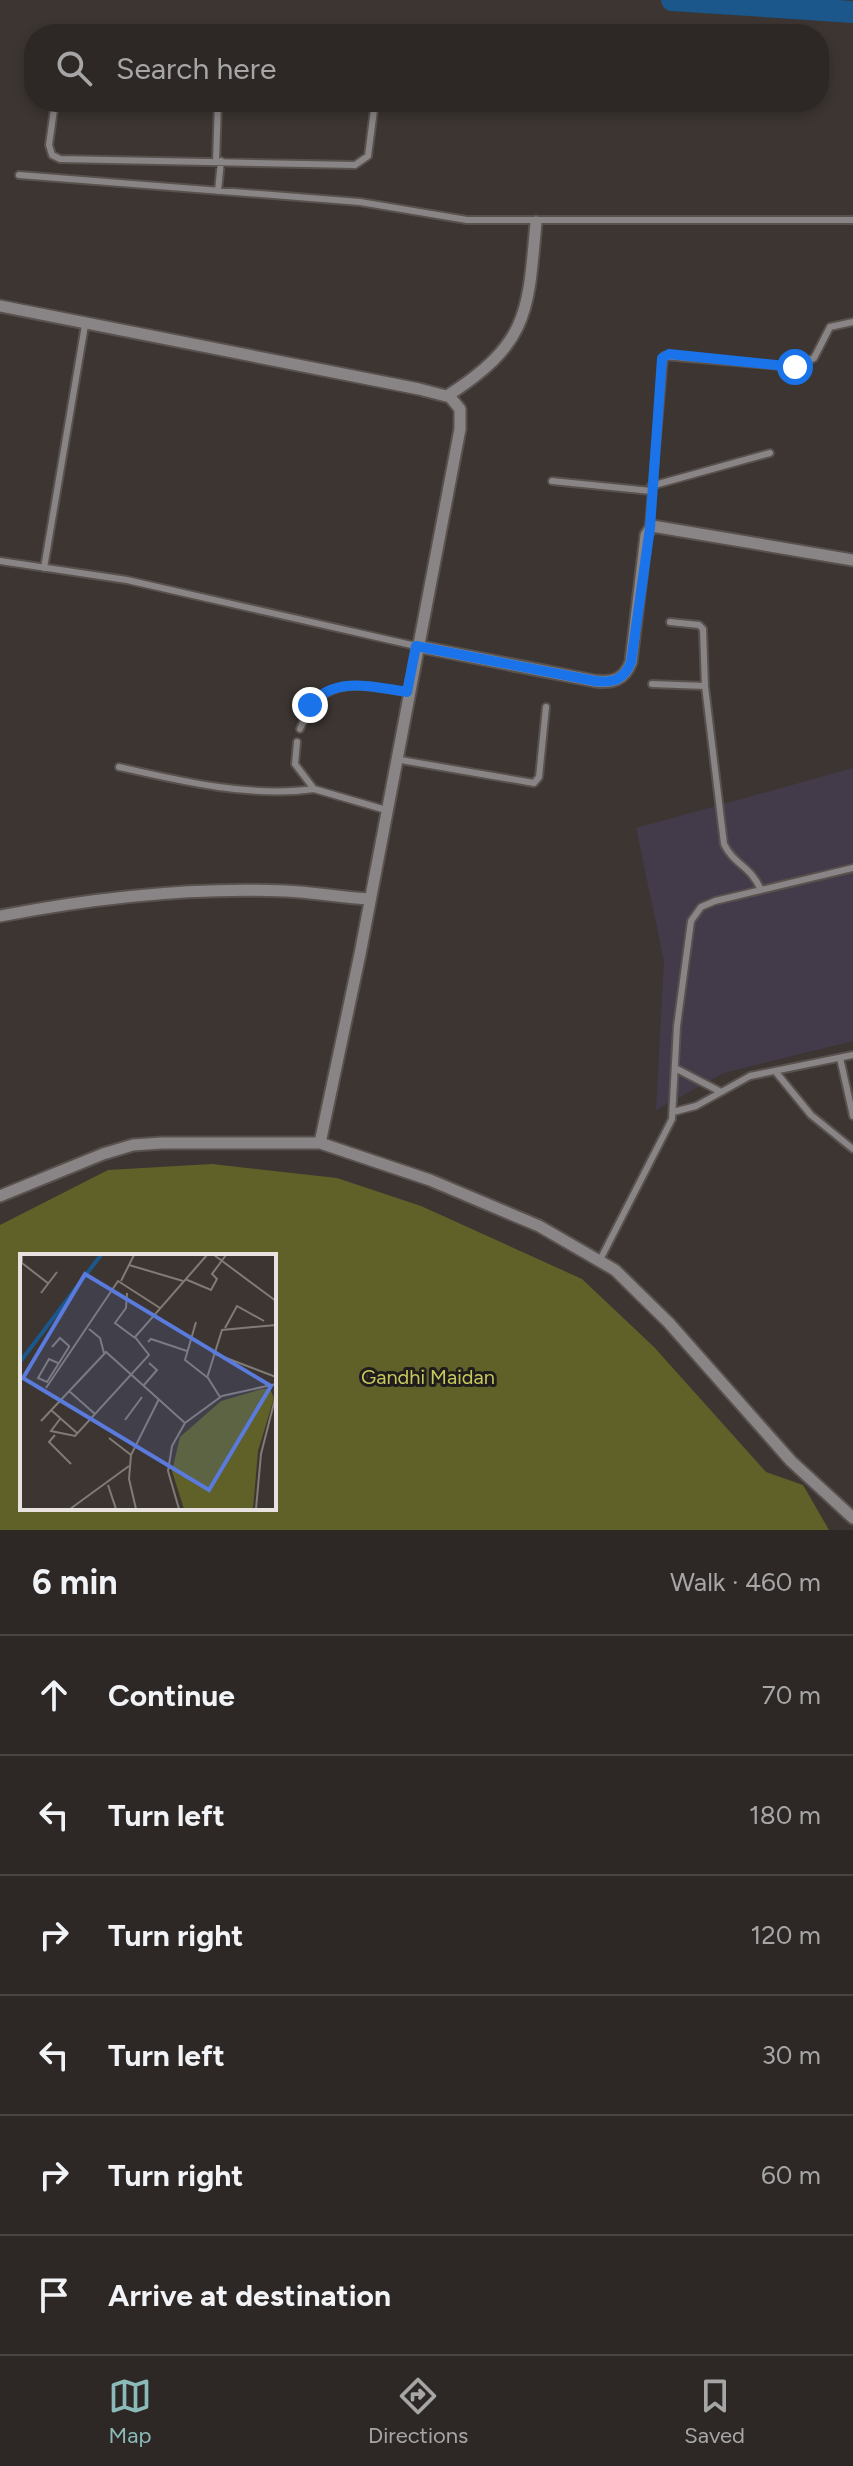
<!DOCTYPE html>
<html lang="en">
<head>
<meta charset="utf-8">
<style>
  :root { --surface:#2d2825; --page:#35302d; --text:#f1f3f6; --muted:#a7a6a7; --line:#484442; --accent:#8bbbb9 }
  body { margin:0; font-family:Figtree,sans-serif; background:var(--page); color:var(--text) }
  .stop { position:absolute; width:24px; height:24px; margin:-18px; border:6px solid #1a73e8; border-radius:50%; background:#fff }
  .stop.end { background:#1a73e8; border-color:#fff; box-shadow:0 2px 8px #0008 }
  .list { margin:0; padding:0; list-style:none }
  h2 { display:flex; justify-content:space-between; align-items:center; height:104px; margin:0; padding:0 32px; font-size:34px }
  h2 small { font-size:26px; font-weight:400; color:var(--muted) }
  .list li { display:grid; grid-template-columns:52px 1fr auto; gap:24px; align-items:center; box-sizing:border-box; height:120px; padding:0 32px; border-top:2px solid var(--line) }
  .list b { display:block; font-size:30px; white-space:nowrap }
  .list em { font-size:26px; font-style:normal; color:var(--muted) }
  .icon { flex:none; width:44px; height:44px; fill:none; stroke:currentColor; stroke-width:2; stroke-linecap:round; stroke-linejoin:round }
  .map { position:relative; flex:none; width:853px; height:1530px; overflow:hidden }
  .search { position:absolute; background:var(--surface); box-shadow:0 4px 12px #0003; left:24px; right:24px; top:24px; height:88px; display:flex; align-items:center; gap:20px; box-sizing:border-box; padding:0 28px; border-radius:32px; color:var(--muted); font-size:30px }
  .sheet { height:824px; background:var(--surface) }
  nav { display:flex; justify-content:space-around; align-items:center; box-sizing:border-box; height:112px; border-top:2px solid var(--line); background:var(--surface); font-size:22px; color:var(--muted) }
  nav a { display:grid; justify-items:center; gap:4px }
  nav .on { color:var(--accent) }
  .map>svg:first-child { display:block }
  .commercial { fill:#433a4a }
  .green { fill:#5f6129; fill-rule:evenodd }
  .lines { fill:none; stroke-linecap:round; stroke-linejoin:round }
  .river { stroke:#1b578a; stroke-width:22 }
  .service-casing { stroke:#58514d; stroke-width:10 }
  .minor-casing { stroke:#58514d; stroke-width:15 }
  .service { stroke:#898586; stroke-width:6 }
  .minor { stroke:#898586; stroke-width:11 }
  .route { stroke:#1a73e8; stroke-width:10 }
  .labels { text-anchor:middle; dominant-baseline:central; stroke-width:6; stroke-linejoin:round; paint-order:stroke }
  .park-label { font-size:20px; fill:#c6c95c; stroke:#201d1c }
  .inset-river { fill:none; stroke:#1b578a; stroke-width:4 }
  .inset-road { fill:none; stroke:#817b77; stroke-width:2 }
  .view { fill:#5a7bdb; fill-opacity:0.15; stroke:#5a7bdb; stroke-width:4 }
  .inset-edge { fill:none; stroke:#e8e3e1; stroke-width:4 }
</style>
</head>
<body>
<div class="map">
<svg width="853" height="1530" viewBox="0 0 853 1530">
  <rect width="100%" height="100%" fill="#3c3531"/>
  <path class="commercial" d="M853,768V1041L724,1073L656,1110L664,961L636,828Z"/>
  <path class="green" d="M212,1164L337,1178L421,1206L582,1279L654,1347L766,1472L803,1485L829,1530H0V1225L108,1170ZM22,1256H274V1508H22Z"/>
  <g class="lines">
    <path class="river" d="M672,0L853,12"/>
    <g class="service-casing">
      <path id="service" d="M55,102L49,145L52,155L60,159L355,165L368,156L375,102
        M216,161L218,102
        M19,175L360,202L467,220H853
        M218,191L221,161
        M552,481L651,491
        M651,486L770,453
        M649,526L664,356L795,367L814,358L830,327L853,322
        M0,561L127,580L416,646
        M44,568L85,325
        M670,622L699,625L703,629L705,686L724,844C734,865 750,865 761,890
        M652,684L705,686
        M300,729C322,673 358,685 407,692
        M297,742L295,764L314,789L386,810
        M395,759L534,783L539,777L546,707
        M119,767C180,781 251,798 314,789
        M840,1058L853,1116
        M675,1068L721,1092
        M775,1071L811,1115L853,1149
        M673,1112L696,1106L750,1076L853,1055
        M600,1260L672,1119L677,1026L691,921L701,907L715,901L853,868"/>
    </g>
    <g class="minor-casing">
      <path id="minor" d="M0,306L419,389L450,397L460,409V429L360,954L320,1143
        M447,396C529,343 528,313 536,222
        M416,646L595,681C613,683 624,680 631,662L646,535L652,526L853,560
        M0,916C93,898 190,887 285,891C314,892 342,898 370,899
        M0,1196L103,1154L133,1145L162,1143H320L430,1180L539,1226L615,1270L669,1323L791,1461L853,1518"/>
    </g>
    <use href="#service" class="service"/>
    <use href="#minor" class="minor"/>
  </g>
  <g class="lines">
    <path class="route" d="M310,705C335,675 374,687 407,692L416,646L595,681C613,683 624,680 631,662L650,528L662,358L669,354L795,367"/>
  </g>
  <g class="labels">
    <g class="park-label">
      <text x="428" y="1377">Gandhi Maidan</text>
    </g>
  </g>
  <g transform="translate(20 1254)">
    <rect width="256" height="256" fill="#3c3531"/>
    <path d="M242,135H250L254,144L238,197L233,255H164L152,217L160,183L201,147Z" fill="#5f6129"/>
    <path class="inset-river" d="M0,108L81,1"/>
    <path class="inset-road" d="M2,1V9L29,30M194,1L256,47M109,11L163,27M165,25L191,36L197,25L192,20L206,1M101,27L114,1M21,39L37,18M107,39L106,54L95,69L115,84M176,68L165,106L188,124L200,143M205,74L217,52L244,67M69,75L80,84L84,99M128,88L131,85L167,97M32,93L40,84L49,92V93L27,128L18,124L29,105L38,109M193,99L256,123M187,124L202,76L256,71M124,131L137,116L129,109M26,134L98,27L140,54M49,137L75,160M31,156L57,179M40,165L31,177L55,182L129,101L115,83L187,1M105,166L122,143M21,167L86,98L165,169M35,181L29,188L51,210M89,184L111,201M88,231L96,255M50,255L109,212M116,255L109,225L111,201L139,145M159,255L148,217L152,192L165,169L202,142L256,130M236,255L241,200L256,141"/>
    <path class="view" d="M65,20L251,132L189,236L3,124Z"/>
    <rect width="256" height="256" class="inset-edge"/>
  </g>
</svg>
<div class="stop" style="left:795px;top:367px"></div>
<div class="stop end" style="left:310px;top:705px"></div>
<div class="search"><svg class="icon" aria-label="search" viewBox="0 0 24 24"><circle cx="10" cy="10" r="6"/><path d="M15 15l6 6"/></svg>Search here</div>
</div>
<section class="sheet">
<h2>6 min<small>Walk · 460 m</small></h2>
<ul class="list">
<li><svg class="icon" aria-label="ahead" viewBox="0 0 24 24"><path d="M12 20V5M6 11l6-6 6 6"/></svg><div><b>Continue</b></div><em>70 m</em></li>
<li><svg class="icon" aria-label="left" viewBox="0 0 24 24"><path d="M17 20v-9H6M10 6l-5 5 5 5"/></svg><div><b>Turn left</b></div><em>180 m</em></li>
<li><svg class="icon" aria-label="right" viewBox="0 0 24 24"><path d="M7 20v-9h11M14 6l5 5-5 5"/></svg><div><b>Turn right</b></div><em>120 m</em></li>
<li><svg class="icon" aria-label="left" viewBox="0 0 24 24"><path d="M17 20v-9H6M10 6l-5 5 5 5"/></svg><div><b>Turn left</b></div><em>30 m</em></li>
<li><svg class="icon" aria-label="right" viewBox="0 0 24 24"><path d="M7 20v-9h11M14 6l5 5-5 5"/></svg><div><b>Turn right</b></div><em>60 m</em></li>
<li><svg class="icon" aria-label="arrive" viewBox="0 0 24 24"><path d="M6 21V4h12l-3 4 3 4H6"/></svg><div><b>Arrive at destination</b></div></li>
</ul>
</section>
<nav>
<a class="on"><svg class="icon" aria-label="map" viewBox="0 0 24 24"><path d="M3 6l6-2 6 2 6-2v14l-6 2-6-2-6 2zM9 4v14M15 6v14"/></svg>Map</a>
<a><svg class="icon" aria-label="directions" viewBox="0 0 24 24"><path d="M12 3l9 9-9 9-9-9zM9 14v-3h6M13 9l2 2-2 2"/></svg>Directions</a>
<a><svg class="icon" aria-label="saved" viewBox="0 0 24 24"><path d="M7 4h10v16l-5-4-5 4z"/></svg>Saved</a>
</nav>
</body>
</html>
